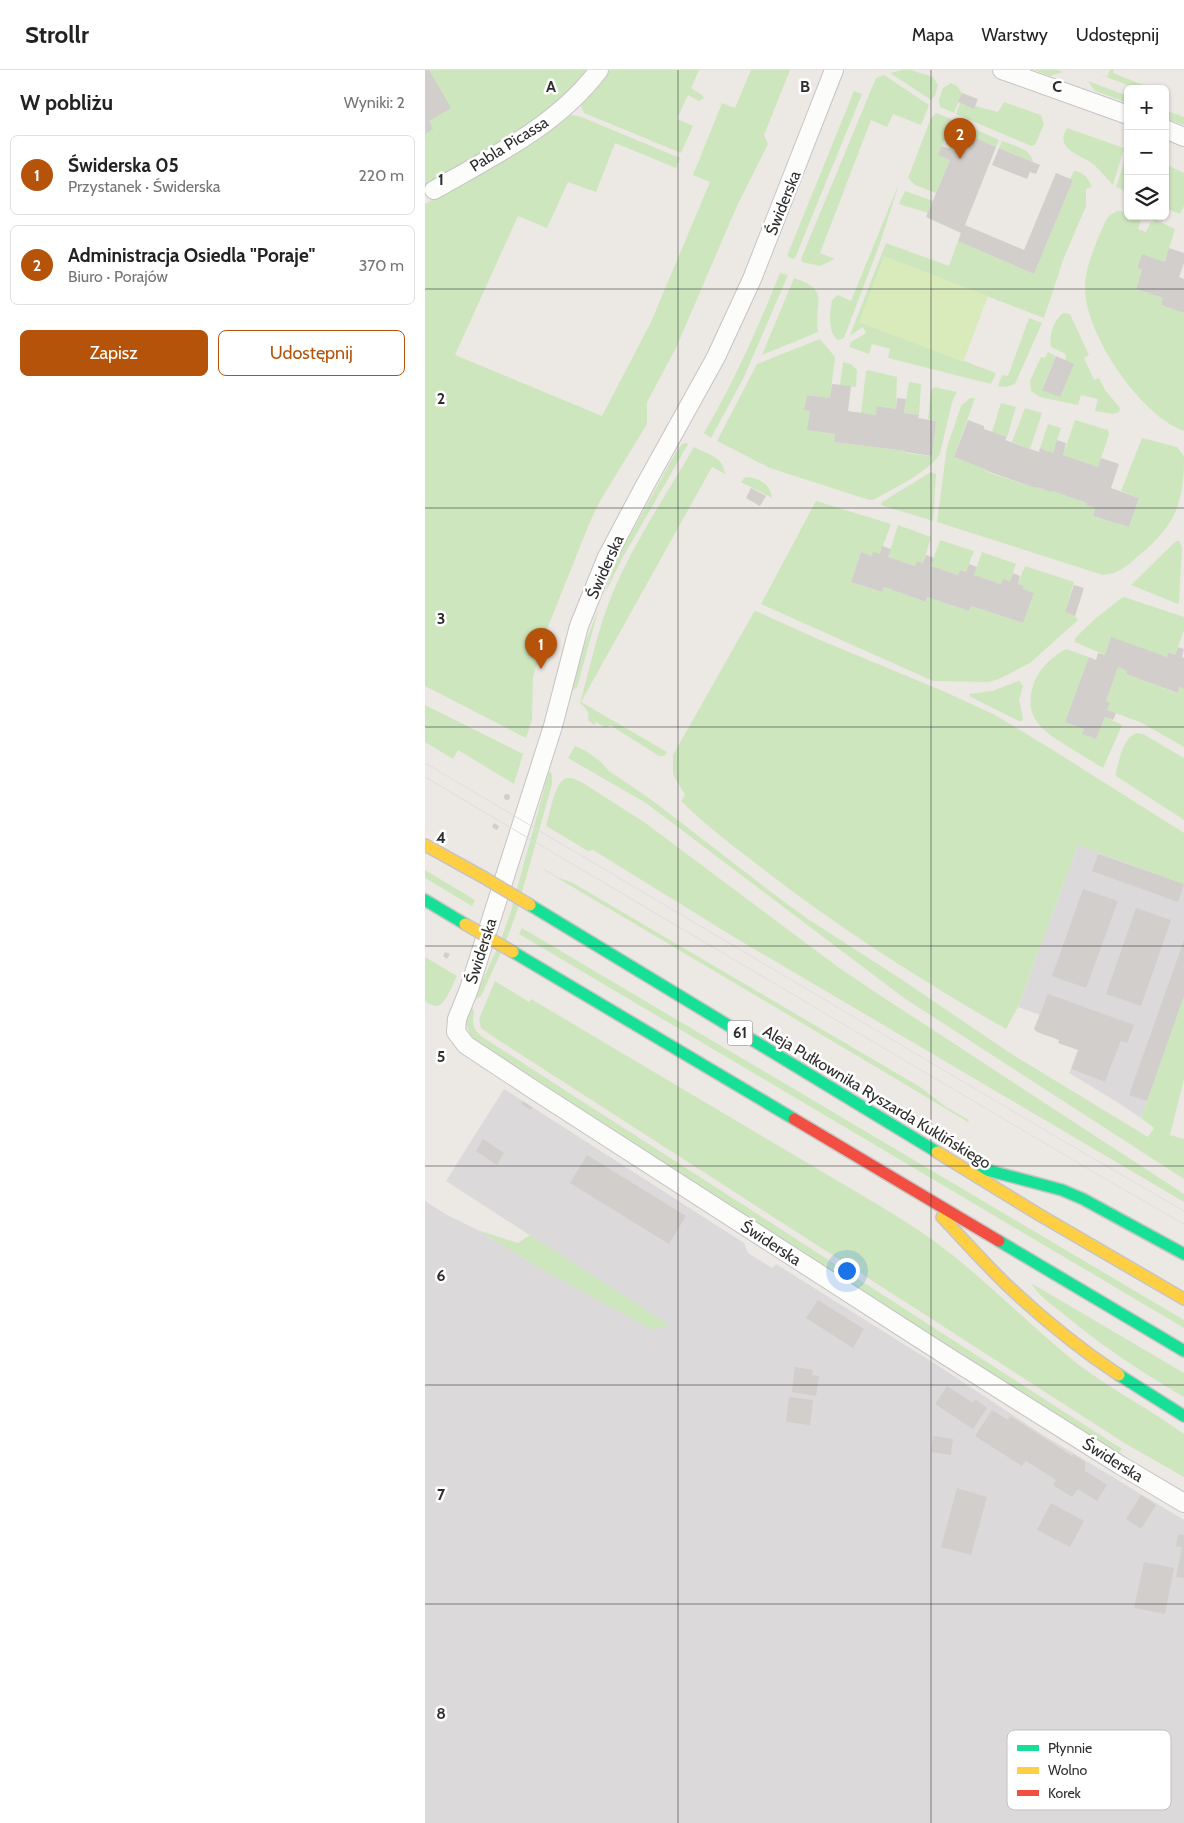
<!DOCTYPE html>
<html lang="pl">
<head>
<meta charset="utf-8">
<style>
  :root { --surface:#fff; --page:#f2f2f2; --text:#222; --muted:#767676; --line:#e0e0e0; --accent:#b45309 }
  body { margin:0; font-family:Cabin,sans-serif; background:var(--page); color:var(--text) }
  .controls { position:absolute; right:15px; top:15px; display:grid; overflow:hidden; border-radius:8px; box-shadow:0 1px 4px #0004 }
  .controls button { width:45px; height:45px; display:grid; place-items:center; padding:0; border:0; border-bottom:1px solid var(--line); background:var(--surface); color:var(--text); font:25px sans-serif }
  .you { position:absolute; left:421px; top:1200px; width:18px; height:18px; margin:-12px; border:4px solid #fff; border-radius:50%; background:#1a73e8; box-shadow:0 0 0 8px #1a73e833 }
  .badge { display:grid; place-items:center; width:32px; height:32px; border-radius:50%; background:var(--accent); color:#fff; font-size:16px; font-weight:700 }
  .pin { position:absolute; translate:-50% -41px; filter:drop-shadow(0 1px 2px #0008) }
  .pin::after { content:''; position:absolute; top:26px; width:18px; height:15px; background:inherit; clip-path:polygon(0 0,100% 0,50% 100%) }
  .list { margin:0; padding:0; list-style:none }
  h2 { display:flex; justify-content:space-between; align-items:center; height:65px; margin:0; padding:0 20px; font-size:21px }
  h2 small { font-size:16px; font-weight:400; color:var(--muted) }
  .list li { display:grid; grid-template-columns:32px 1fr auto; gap:15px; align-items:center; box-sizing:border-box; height:80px; margin:0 10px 10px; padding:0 10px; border:1px solid var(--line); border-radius:8px }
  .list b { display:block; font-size:19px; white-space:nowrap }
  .list p { margin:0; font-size:16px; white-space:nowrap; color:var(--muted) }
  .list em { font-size:16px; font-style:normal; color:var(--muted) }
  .actions { display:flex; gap:10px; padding:15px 20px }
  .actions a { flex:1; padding:11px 0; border:1px solid var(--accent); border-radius:8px; text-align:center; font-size:18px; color:var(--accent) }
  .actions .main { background:var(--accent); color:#fff }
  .icon { flex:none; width:28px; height:28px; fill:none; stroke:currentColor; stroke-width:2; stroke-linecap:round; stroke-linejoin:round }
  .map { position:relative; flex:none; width:759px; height:1753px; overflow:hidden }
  header { display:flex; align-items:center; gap:30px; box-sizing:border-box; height:70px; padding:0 25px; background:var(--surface); border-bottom:1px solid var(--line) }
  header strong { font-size:24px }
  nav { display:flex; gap:28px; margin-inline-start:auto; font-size:18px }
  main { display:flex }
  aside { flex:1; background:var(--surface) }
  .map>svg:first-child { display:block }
  .industrial { fill:#dcd9db }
  .green { fill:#cee6be }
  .pitch { fill:#d9eabb }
  .building { fill:#d1cecb }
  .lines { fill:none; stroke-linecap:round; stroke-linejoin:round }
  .street-casing { stroke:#c5c4c5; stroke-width:20 }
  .fast-casing { stroke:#c6c5c4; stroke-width:14 }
  .slow-casing { stroke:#c6c5c4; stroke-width:14 }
  .jam-casing { stroke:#c6c5c4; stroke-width:14 }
  .street { stroke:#fcfcfb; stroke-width:18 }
  .fast { stroke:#16e098; stroke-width:11 }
  .slow { stroke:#ffcf43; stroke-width:11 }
  .jam { stroke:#f24e42; stroke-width:11 }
  .tram { stroke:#dfdfe1; stroke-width:1 }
  .slow-bridge-casing { stroke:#c6c5c4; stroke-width:14; stroke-linecap:butt }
  .slow-bridge { stroke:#ffcf43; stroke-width:11 }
  .grid { fill:none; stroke:#2e2e2e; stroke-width:1; stroke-opacity:0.55 }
  .labels { text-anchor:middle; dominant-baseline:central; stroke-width:5; stroke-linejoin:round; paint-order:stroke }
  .shield { fill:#fff; stroke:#6d6d6d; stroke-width:1 }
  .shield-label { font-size:15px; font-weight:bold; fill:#2e2e2e }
  .street-label { font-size:16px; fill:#2e2e2e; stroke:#fff }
  .key { fill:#fff; stroke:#c0c0c0; stroke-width:1 }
  .key-label { font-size:14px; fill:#2e2e2e }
  .grid-label { font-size:16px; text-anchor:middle; font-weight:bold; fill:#2e2e2e; stroke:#fff; stroke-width:5; stroke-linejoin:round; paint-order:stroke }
</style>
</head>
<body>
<header>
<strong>Strollr</strong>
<nav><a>Mapa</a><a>Warstwy</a><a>Udostępnij</a></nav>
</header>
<main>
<aside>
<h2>W pobliżu<small>Wyniki: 2</small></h2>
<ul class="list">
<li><span class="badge">1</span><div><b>Świderska 05</b><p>Przystanek · Świderska</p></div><em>220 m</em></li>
<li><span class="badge">2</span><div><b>Administracja Osiedla &quot;Poraje&quot;</b><p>Biuro · Porajów</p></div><em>370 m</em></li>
</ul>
<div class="actions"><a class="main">Zapisz</a><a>Udostępnij</a></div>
</aside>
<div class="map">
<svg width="759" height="1753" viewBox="0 0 759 1753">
  <rect width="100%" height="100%" fill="#ece8e4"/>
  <path class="industrial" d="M653,775L759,814V926L716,1048L692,1032L644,1003L646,999L680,1012L696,971L616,942L615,945L593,937Z
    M79,1019L319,1173L323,1183L347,1198L351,1194L512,1295L618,1365L759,1450V1753H0V1131L22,1145L53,1160L118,1200L242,1254L21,1111Z"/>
  <path class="green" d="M0,0H165L125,41L0,119Z
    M185,0H274L266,18L277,25L279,28L274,31L263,25L252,49L268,56L256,83L159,43L156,35Z
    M326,0H365L339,65L343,74L312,136L251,278L222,332V354L175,431L164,454L122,559L108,607L107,650L101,668L0,616V134L123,62L145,45L154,46L255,88L251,98L190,73L171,122L143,112L122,158L93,146L30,285L177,346L226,252L285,112L268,105L297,33L310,38Z
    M477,0H486L508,7L513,15L510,26L506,30L465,3Z
    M609,0H632L638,2L625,6Z
    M685,0H689L688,3L723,17L722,19H713L665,1L682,7Z
    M459,5L504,35L496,55L468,44L462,57L446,50L395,183L410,189L395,196L377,192L376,189L451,8Z
    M663,11L703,26V33L670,21Z
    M526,13L532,16L537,23L529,43L515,37L514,30L518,18Z
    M429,21L437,24L370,188L368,189L362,186Z
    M579,32L616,45L619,54L610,75L606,76L531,44L535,33L549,39L550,36L573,42Z
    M740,40L759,47V55L740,48Z
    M511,43L526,49V53L514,85L525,90L511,123L490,115L483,108L506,48Z
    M539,54L574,70L571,77L537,62L529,81L524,79L533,57Z
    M642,58L699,78L688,115C681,108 675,100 668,94C655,84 629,80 642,58Z
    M577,71C587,75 607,79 608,92L574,78Z
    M703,80V122L691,117Z
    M740,94L759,103V136L755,144L740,138Z
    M649,101C659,102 663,108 667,117L661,119V136L638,190L619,248L459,187L435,252L571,303L566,314L463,288L465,279L447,274L444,284L424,277L426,272L441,263L438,257L426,265H425L461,173L524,196L533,171L609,204L648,110L645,109Z
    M473,117L455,173L419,268L413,270C402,262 405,242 407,230L413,225L426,231L472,118Z
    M480,121L508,131L503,143L474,134Z
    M692,141L703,142V146L717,147L713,159L721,162L726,152L728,153L729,149L750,159L740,192L717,184L712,198L717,200L711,219L738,228L736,235L759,243V361C715,345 661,265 660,219C660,195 672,171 681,150L685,145Z
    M355,203L363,205L319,307L286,368L279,363C309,312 333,258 355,203Z
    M369,208C407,221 388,232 393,262L337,285Z
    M638,243L645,244L664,285L659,288L669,310L674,308L680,320L695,338L694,342L688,344L670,341L673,329L656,325L653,335L615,327L606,321L605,311L616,287L620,288L623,282L631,286L617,319L635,327L641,284L626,277C624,265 628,251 638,243Z
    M604,248L617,253L590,314L581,317L573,316L577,305L583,306Z
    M395,269L410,287L405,328L382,325L379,340L385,341L383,360L410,364L409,372L481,381V383L506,386L511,351L503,349L506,320L509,317L532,322L527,332L515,384C501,404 469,418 448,430H444L345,398L292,371L332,294Z
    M418,292L426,294L432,300L431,317L415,315Z
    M443,300L472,307L471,339L453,336L451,345L436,343L441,301Z
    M484,312L496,314L494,345L479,343Z
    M545,328H550L529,387L562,400V402L610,418L611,417L626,422L627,421L662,433L661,435L670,438L668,446L704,457L714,428L696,421L717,368L752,377L759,386C759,435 750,456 712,487C702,496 693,504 678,505L512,452L522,377L536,336Z
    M576,333L591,337L582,367L567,362Z
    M600,338L617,343L605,379L587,372Z
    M650,350L683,360L684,364L673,397L638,385Z
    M623,354L636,358L628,383L615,378Z
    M261,373L263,374L198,487L179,525L192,489L251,382L257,374Z
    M269,377C282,384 299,387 300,404L287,397L156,632L242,682L239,686H234L185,655L181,658L171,652L169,655L163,650C165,642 161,638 155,633C165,598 172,562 186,527C206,477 241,425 269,377Z
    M506,402L511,404L508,451L456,435L457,432Z
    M320,407C333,407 346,414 347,428L316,412Z
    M391,431L466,454L455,484L447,486L436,482L426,512L457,522L459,517L501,532L502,527L544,541L546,536L598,553L609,523L598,519L599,516L593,514L600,496L649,512L640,542L650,546L653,550L605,593L574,609L563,612L508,611L336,534Z
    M473,455L506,467L498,493L492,491L490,496L463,487Z
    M515,470L549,481L541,502L535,500L533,505L506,496Z
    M751,471H754L757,477L754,532L753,534L706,515Z
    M557,482L591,494L585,511L578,509L576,514L549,505Z
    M699,527L759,547V560L750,585L743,582L742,587L686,568L680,585L650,572V568L670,549L695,529Z
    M174,538L152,617L148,620L146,619L153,591Z
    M331,541L395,570L518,621L570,645L623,677L759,763V814L653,775L593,937L581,959C497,911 414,858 338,799C310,777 281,756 256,731L260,725L248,704V685L329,542Z
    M641,579L664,587L640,652L659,659L658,664L671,669L680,647L697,655L678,698C666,691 654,683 642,676C618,661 598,648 608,616C612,601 627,586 641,579Z
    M693,597L702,601L701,604L752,623L754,617L759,619V677L715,652L682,640L684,633L681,631Z
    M594,611L598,616L594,630L598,648L597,651H594L546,627L544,624L567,621Z
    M0,635L98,684L89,714L33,680L28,689L0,672Z
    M712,663L718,664L759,688V750L691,706V702C695,689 698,667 712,663Z
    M150,676L161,681L176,692L184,701L228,731L354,828L383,849L476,909L585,983L723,1067L729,1058L716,1048L759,926V1009L745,1065L759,1069V1109L479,928L221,733L143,688Z
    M124,701L127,704V714L91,844L80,874L56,926L53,928L49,929L75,872L86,841Z
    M141,708H147L158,713L219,752L413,897L447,920L759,1124V1132L309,867L168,780L163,781L121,756C125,744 129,713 141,708Z
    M119,799L132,807L148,813L495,1017L521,1037L544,1050L543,1052L483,1016L119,800Z
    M0,800L50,830L47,836L0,808Z
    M97,858L759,1250V1258L94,864Z
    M0,887L32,906C28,913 20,937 11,936C8,936 3,933 0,931Z
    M70,911L104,932L106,929L445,1130C479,1150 512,1171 542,1197C580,1229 615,1264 654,1295C687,1320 725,1339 759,1364V1407L701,1374L67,966L56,958L54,949Z
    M46,936L49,941C47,952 47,958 56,966L697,1379L693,1385L143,1031C121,1019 49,981 43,959C40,951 43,943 46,936Z
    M53,1160L93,1173L105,1165L243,1254L239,1258L226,1259L118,1200Z
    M606,1213L759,1303V1327C716,1302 675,1275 636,1242C626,1234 612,1224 606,1213Z"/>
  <path class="pitch" d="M459,186L563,226L538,292L434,252Z"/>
  <path class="building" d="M0,0H4L26,38L4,51L8,59L0,64Z
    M537,23L553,29L549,39L533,32Z
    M537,62L571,77L540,155L599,180L631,103L648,110L609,204L533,171L536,163L501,147L525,90L513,85L517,76L529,81Z
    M574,78L615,95L611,104L605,102L602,109L567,95Z
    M744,178L759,183V193L754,207L759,209V243L736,235L738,228L711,219L717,200L712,198L717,184L740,192Z
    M631,286L649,294L635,327L617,320Z
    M407,314L426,316L423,341L451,345L452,336L471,339L472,328L481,329L479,343L494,345L493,348L511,351L507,386L481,382V381L409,372L410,364L382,360L385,341L379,340L382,325L405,328Z
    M543,350L559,356V359L582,367L580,370L614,382L615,378L628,383L632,370L641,373L638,385L673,397L676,388L694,394L686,418L714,428L704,457L668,446L670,438L661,435L662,433L627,421L626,422L611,417L610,418L562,401V400L529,387Z
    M326,418L341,426L335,436L321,428Z
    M457,476L466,479L463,487L490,496L492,491L498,493L501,485L509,488L506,496L533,505L535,500L541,502L544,494L552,497L549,505L576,514L578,509L585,511L588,503L595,506L593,514L599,516L598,519L609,523L598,553L546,536L544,541L502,527L501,532L459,517L457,522L426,512L436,482L447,486L448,482L455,484Z
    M649,515L659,518L650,546L640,542Z
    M686,567L742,587L743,582L750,585L753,577L759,579L757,587L759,588V619L754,617L753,623L701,604L702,601L693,597L681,631L685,633L682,640L691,643L688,650L680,647L671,669L657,664L659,659L640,652L664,587L671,590L673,583L680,585Z
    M79 727a3 3 0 1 1 6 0a3 3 0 1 1-6 0Z
    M69,753L74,756L72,760L67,757Z
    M673,784L759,814L753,832L667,801Z
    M658,819L693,831L661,918L627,906Z
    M711,838L746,850L716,936L681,924Z
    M759,870V926L722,1031L704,1025Z
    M20,882L25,884L22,889L18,886Z
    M623,924L709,955L702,973L696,971L680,1012L646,999L653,980L633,973L634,970L612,962L609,959Z
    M98,1031L107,1037L106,1040L96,1034Z
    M58,1069L79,1083L72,1095L51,1081Z
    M162,1085L261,1146L244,1174L145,1113Z
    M393,1230L439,1259L428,1278L381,1248Z
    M370,1297L388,1300L387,1305L394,1306L391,1326L367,1322Z
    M522,1316L548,1333L550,1329L562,1338L548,1359L510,1334Z
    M364,1327L388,1330L385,1355L361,1352Z
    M567,1340L583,1350L585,1346L647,1386L648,1384L660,1392V1401L682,1415L672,1431L653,1419L647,1427L628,1415L631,1410L601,1391L597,1396L550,1366Z
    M508,1366L528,1369L526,1385L506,1382Z
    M532,1418L562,1427L546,1485L516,1477Z
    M716,1425L731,1435L716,1459L701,1449Z
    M626,1433L659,1451L645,1477L612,1460Z
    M753,1464L759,1465V1508L751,1507L757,1477L751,1476Z
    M719,1492L749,1498L740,1544L709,1538Z"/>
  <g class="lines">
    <g class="street-casing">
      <path id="street" d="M409,0L327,209L291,287L219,417L181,489L154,556L128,656L44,919L32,949L31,962L41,975L106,1018L517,1283L695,1395L759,1433
        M577,0L703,45
        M740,59L759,67
        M9,120C68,86 132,56 174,0"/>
    </g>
    <g class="fast-casing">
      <path id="fast" d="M0,830L40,854
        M105,835L512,1082
        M88,882L369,1049
        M554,1098L637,1120L658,1129L759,1184
        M574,1171L759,1281
        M694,1305L759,1346"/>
    </g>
    <g class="slow-casing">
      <path id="slow" d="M0,775L58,807
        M512,1082L613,1144L759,1229
        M517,1147C539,1170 560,1194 583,1216C618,1249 655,1279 694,1305"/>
    </g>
    <g class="jam-casing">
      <path id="jam" d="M369,1049L574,1171"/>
    </g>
    <use href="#street" class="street"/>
    <use href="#fast" class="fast"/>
    <use href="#slow" class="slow"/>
    <use href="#jam" class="jam"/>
    <path class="tram" d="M0,693L635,1069L759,1141
      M0,707L677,1107L759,1154"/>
    <g class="slow-bridge-casing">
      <path id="slow-bridge" d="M58,807L105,835
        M40,854L88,882"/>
    </g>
    <use href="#slow-bridge" class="slow-bridge"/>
  </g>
  <path class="grid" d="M253,0V1753M506,0V1753M0,219H759M0,438H759M0,657H759M0,876H759M0,1096H759M0,1315H759M0,1534H759"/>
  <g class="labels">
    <rect class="shield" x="302.5" y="950.5" width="25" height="25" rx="4"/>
    <g class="shield-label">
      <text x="315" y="963">61</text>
    </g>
    <g class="street-label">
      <text transform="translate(84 74) rotate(-32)">Pabla Picassa</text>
      <text transform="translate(358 133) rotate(-68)">Świderska</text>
      <text transform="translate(180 497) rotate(-66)">Świderska</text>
      <text transform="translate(56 881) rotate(-72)">Świderska</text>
      <text transform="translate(452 1027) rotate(31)">Aleja Pułkownika Ryszarda Kuklińskiego</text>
      <text transform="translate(346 1173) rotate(33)">Świderska</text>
      <text transform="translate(688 1390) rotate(32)">Świderska</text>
    </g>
  </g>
  <rect x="582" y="1660" width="164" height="80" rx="8" class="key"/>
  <rect x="592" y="1675" width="22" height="6" fill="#16e098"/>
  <rect x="592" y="1697" width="22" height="7" fill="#ffcf43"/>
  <rect x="592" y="1720" width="22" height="6" fill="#f24e42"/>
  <g class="key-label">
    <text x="623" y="1683">Płynnie</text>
    <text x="623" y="1705">Wolno</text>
    <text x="623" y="1728">Korek</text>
  </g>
  <g class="grid-label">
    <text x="126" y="22">A</text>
    <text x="380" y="22">B</text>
    <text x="632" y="22">C</text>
    <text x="16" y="115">1</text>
    <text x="16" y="334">2</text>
    <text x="16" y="554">3</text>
    <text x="16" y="773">4</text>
    <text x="16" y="992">5</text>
    <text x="16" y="1211">6</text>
    <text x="16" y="1430">7</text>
    <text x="16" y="1649">8</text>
  </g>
</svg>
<div class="controls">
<button>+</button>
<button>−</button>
<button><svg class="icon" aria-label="layers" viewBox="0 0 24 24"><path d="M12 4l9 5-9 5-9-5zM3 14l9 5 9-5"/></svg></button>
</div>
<div class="you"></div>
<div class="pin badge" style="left:116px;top:599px">1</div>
<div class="pin badge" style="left:535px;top:89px">2</div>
</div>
</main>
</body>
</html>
